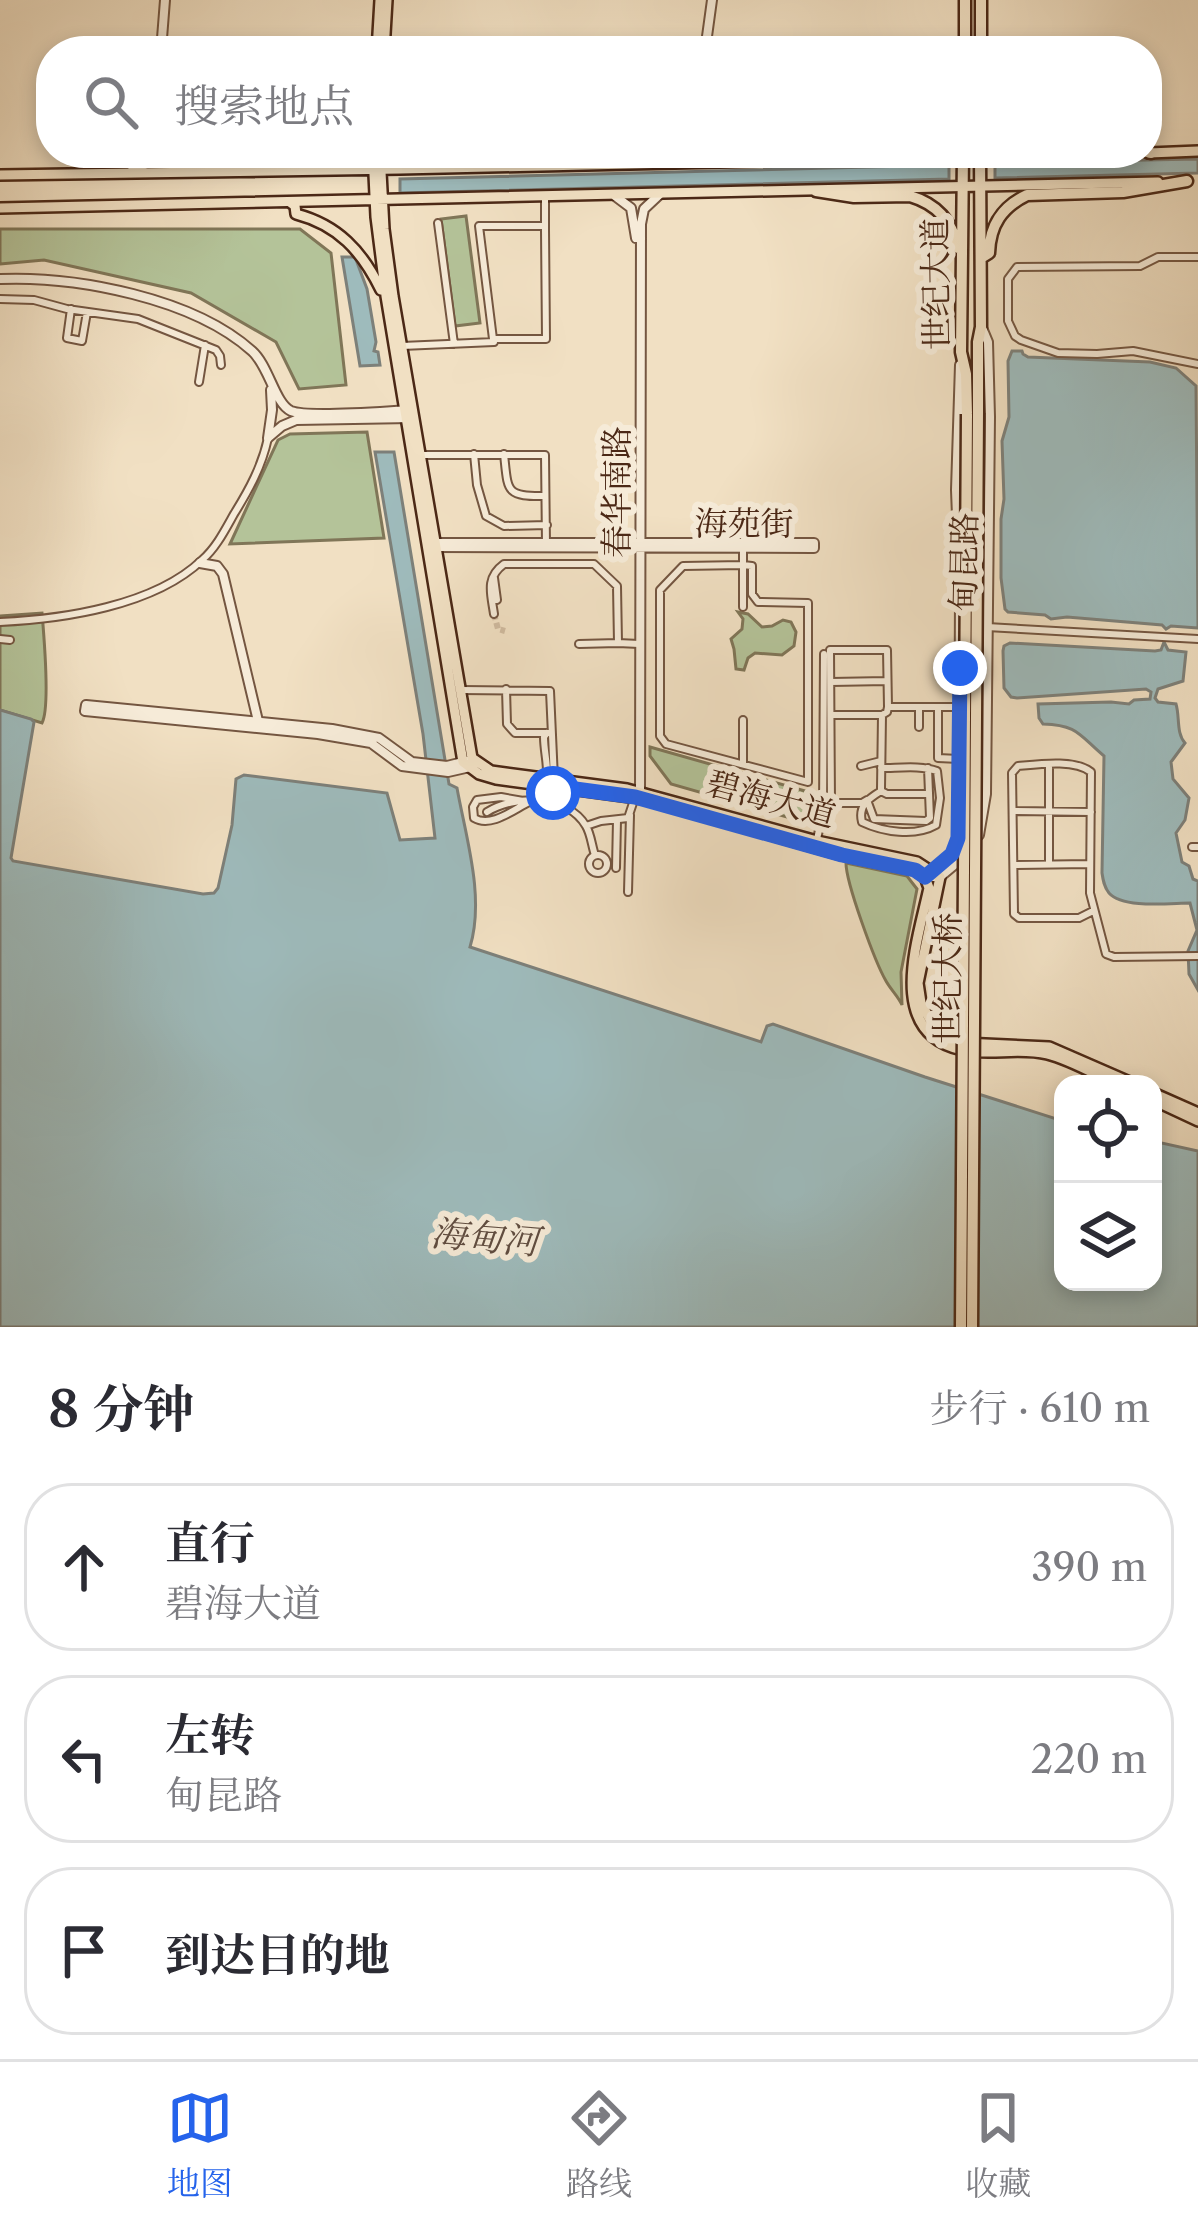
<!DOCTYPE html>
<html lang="zh">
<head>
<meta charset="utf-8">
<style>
  :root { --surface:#fff; --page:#f2f2f3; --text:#2b2b33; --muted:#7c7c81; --line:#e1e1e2; --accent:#2563eb }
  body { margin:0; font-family:"Libre Caslon Text","Noto Serif SC",serif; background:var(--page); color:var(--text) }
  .controls { position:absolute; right:36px; bottom:36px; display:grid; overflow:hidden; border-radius:24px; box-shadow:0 6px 18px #0003 }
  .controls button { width:108px; height:108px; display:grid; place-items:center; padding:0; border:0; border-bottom:3px solid var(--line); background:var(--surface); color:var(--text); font:60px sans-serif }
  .stop { position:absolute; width:36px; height:36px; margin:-27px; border:9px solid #2563eb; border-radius:50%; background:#fff }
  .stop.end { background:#2563eb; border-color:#fff; box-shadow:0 3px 12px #0008 }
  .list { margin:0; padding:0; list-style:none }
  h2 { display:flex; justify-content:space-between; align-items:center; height:156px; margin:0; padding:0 48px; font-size:51px }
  h2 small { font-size:39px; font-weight:400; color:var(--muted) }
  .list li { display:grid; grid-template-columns:78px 1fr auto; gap:36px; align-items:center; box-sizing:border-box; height:168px; margin:0 24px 24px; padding:0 24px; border:3px solid var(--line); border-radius:48px }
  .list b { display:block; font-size:45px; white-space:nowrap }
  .list p { margin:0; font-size:39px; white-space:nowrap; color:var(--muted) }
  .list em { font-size:39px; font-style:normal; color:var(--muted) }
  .icon { flex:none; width:66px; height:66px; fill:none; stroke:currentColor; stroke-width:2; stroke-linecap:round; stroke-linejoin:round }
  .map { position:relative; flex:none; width:1198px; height:1327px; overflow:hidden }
  .search { position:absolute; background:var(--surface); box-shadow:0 6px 18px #0003; left:36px; right:36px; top:36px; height:132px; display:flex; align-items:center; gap:30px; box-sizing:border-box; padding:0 42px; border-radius:48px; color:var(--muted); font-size:45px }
  .sheet { height:732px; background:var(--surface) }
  nav { display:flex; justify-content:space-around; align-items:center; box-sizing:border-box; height:168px; border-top:3px solid var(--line); background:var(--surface); font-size:33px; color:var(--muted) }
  nav a { display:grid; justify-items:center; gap:6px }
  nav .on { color:var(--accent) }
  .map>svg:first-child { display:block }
  .green { fill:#b4c399; stroke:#807658; stroke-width:3 }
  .water { fill:#9ebbbc; stroke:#7d807a; stroke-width:3 }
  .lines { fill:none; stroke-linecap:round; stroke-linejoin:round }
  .minor-tunnel { stroke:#d0bba0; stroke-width:6; stroke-dasharray:6 3; stroke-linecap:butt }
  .minor-casing { stroke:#745641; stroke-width:10 }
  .tertiary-casing { stroke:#745641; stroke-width:12 }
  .primary-casing { stroke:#4b2816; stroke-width:14 }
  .trunk-casing { stroke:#4b2816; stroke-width:15 }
  .minor { stroke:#f6ebd8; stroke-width:6 }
  .tertiary { stroke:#f6ebd8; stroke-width:8 }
  .primary { stroke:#f1e0c3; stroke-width:9 }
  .trunk { stroke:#f1e0c3; stroke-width:10 }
  .trunk-bridge-casing { stroke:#4b2816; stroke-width:15; stroke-linecap:butt }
  .trunk-bridge { stroke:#f1e0c3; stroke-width:10 }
  .route { stroke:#2563eb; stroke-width:15 }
  .labels { text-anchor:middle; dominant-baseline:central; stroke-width:12; stroke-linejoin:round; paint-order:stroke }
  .street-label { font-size:33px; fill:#4b2816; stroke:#f6ebd8 }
  .water-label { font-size:36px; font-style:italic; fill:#604d40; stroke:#f6ebd8 }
</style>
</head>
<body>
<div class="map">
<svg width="1198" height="1327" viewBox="0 0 1198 1327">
  <rect width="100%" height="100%" fill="#f1e0c3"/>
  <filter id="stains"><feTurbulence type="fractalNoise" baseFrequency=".00167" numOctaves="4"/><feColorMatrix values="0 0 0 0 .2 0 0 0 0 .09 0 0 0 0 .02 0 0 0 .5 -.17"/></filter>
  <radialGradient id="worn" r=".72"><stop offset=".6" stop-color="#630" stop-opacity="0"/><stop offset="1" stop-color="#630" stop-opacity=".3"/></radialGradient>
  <path class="green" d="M466,216L480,323L455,326L441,219Z
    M0,229H300L331,253L346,385L299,389L276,342L191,293L44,260L0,264Z
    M367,432L384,538L230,544L278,440L290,434Z
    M738,612L748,614L762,627L772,626L783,620L791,622L796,632L794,646L782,655L755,653L748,658L744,670L736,669L734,649L731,639L742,629L743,619Z
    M42,613C44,636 50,708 42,723L0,710V616Z
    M650,747L819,795V812L815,825L671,784L650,756Z
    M846,863L907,876L917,889L901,972L902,1005C898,996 891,990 886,981C875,962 846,883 846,863Z"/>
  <path class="water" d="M1198,159V173L995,178V163Z
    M949,165V179L400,193V179Z
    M342,257H355L367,289L376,342L374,351L378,352L380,365L360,366Z
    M1012,351H1022L1023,354L1028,357L1150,362L1176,368L1196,386L1198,628L1171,626L1166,629L1162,625L1067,617L1051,619L1045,615L1008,612L1005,609L1001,578V519L1004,499L1002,441L1009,417L1008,361Z
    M375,452H394L449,784L457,788C466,838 485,897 470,947L761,1042L767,1026L773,1024L925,1077L1063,1121V1282H1153V1141L1198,1151V1327H0V710L31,719L34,722L11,858L13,861L203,894L214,893L218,888L232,825L236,779L244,775L387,793L400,840L435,838L423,734Z
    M1164,642L1168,650L1186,652L1183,681L1158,689L1155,698L1158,702L1176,704C1180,717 1176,733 1185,743L1171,762L1173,779L1189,798L1185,820L1176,833L1182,862L1189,866L1193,879L1198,881V990L1189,974L1188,951L1197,930L1190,903C1171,903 1123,909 1109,893C1104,887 1103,880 1102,873L1104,756C1079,735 1078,725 1043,724L1039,718L1038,704L1111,702L1129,704L1134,700L1150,699L1151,692L1146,689L1017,698L1011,697L1004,688L1003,651L1004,646L1010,643L1155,651L1161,650Z"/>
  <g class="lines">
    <path class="minor-tunnel" d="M494,614L498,629L505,631"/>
    <g class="minor-casing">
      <path id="minor" d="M545,197V230L546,339H493L479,226H545
        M438,223L454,344
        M1198,257H1158L1140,266L1017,267L1008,279V321L1015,336L1021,340L1058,353L1097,354L1133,351L1198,364
        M0,299L34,300L67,309L138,319L216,350L220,356L221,365
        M71,309L67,338L82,341L87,312
        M402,346L494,342
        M199,382L205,345
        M474,454L477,485L486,516L504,526L547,525
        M504,454C508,491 505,497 545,496
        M420,455H545L546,544
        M743,565L752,566V594L758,602L808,603V782L666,744L660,736V590L683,566Z
        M494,578L497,600
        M743,607V547
        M494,614C491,593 485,578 504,564H594L617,586L618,643L579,644
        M0,622C63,619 154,606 202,560C216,548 225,530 234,514C249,490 262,466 268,438
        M987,627L1198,639
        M0,639L10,640
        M618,643L639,644
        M831,682L887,681
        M506,689L507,724L515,733H551
        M461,690L550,691L554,779L552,801
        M888,707H960
        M919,707V727
        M938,707V758L959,759
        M831,715H882
        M743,720V764
        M547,733L544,737C544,751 548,764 547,778
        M1049,765V864
        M861,766L881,761
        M881,768C899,768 921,765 937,771L940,798L936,825C915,837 883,832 862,822C858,806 868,799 881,791V789L882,715L887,712L888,707L887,650H830L831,803H862L867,800L874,819L926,821L930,818L928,768
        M881,791L887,794H929
        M501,797L529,802C513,810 491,828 474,818L473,807L477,800Z
        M1013,811L1091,812
        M487,812C514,795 567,794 586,826C591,834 592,847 595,855
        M586,826L601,821L628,818L634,800
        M816,844L823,811L824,654
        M1192,847H1198
        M589 864a9 9 0 1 1 18 0a9 9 0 1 1-18 0Z
        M1014,865L1090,864
        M616,868L617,820
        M628,892L630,815
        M1093,911L1079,918H1019L1014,914L1012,773L1018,766C1039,764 1075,759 1091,772L1090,893L1106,954L1114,957L1198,956"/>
    </g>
    <g class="tertiary-casing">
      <path id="tertiary" d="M161,51L165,0
        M705,51L712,0
        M165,153L175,162L196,169
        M130,172L149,163L158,153
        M615,196L631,208L636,238
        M0,279C77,276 193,298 252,351C269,366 275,404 291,411C309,418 387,411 411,410
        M269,437L282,426L296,420L411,418
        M268,438L272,410L271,390
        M432,547L814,548V543H435
        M200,563L217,566L223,574L258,721
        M467,761L447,766L412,762L379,738L332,729L86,705L85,711L318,734L371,743L402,766L448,772L470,767
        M640,797L641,224L644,209L660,194
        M979,835L986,794L990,417L988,342L983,330
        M931,872L952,854L959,835L960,593L956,490L960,365
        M925,877H940L964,857"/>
    </g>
    <g class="primary-casing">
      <path id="primary" d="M377,51L380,0
        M384,51L387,0
        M373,153L376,217L386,296L463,762L479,774L496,779L645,799
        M380,153L384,229L393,296L472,758L491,771L627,789L817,841L917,862L940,877L918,983L921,1003L933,1025L946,1036L964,1043L1049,1047L1134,1084
        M1149,153L1198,151
        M289,168L293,165V158L305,153
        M0,175L400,169L1137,153
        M291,203L295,206L296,214C338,225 362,251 381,290
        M0,208L1158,182
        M719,820L842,855L915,870L925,877L929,888C918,940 884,1033 962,1050C990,1056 1019,1047 1047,1054C1071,1060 1094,1074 1116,1084
        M1153,1093L1198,1113
        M1153,1100L1198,1121"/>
    </g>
    <g class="trunk-casing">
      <path id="trunk" d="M965,0V51
        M981,51V0
        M1147,152L1151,153
        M963,153L961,352L966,374L967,414
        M786,160L806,153
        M816,191L854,197L910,196C937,204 952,221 958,248
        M981,258L989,253C990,225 1002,207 1027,195L1123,192L1187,181
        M978,413V342L981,327L980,153"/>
    </g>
    <use href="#minor" class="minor"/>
    <use href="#tertiary" class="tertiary"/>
    <use href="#primary" class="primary"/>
    <use href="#trunk" class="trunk"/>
    <g class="trunk-bridge-casing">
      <path id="trunk-bridge" d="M961,1327L967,414
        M972,1327L978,413"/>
    </g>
    <use href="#trunk-bridge" class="trunk-bridge"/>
  </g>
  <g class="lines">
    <path class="route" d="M553,793V786L635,797L842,855L915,870L925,877L952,854L958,838L960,668"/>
  </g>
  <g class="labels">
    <g class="street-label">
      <text transform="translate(936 284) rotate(-91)">世纪大道</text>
      <text transform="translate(616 492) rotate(-90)">春华南路</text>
      <text x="744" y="523">海苑街</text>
      <text transform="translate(964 562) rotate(-89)">甸昆路</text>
      <text transform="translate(771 799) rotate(15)">碧海大道</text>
      <text transform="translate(947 978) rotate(-90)">世纪大桥</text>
    </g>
    <g class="water-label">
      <text transform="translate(485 1237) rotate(5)">海甸河</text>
    </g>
  </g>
  <rect width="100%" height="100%" filter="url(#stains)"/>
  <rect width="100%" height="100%" fill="url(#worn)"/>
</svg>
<div class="controls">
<button><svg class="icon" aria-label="locate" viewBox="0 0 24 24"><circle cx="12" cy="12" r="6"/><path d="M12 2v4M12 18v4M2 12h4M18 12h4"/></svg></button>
<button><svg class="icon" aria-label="layers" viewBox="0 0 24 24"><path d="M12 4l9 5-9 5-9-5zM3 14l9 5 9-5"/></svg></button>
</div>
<div class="stop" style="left:553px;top:793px"></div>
<div class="stop end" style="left:960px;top:668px"></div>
<div class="search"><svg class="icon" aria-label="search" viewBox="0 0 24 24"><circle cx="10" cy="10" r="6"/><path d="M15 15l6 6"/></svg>搜索地点</div>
</div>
<section class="sheet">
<h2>8 分钟<small>步行 · 610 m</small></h2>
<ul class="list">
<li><svg class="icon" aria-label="ahead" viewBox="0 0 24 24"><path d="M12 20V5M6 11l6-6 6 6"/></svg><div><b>直行</b><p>碧海大道</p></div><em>390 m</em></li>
<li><svg class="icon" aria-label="left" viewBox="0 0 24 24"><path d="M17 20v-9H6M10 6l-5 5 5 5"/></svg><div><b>左转</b><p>甸昆路</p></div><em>220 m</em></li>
<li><svg class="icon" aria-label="arrive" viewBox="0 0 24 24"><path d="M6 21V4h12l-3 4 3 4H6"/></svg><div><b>到达目的地</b></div></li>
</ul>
</section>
<nav>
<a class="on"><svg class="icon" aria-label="map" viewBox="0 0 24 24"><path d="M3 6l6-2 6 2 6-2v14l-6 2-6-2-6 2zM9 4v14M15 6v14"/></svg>地图</a>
<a><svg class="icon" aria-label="directions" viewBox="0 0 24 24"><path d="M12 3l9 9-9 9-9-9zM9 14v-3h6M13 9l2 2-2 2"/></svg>路线</a>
<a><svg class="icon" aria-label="saved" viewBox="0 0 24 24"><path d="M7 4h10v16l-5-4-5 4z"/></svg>收藏</a>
</nav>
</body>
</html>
